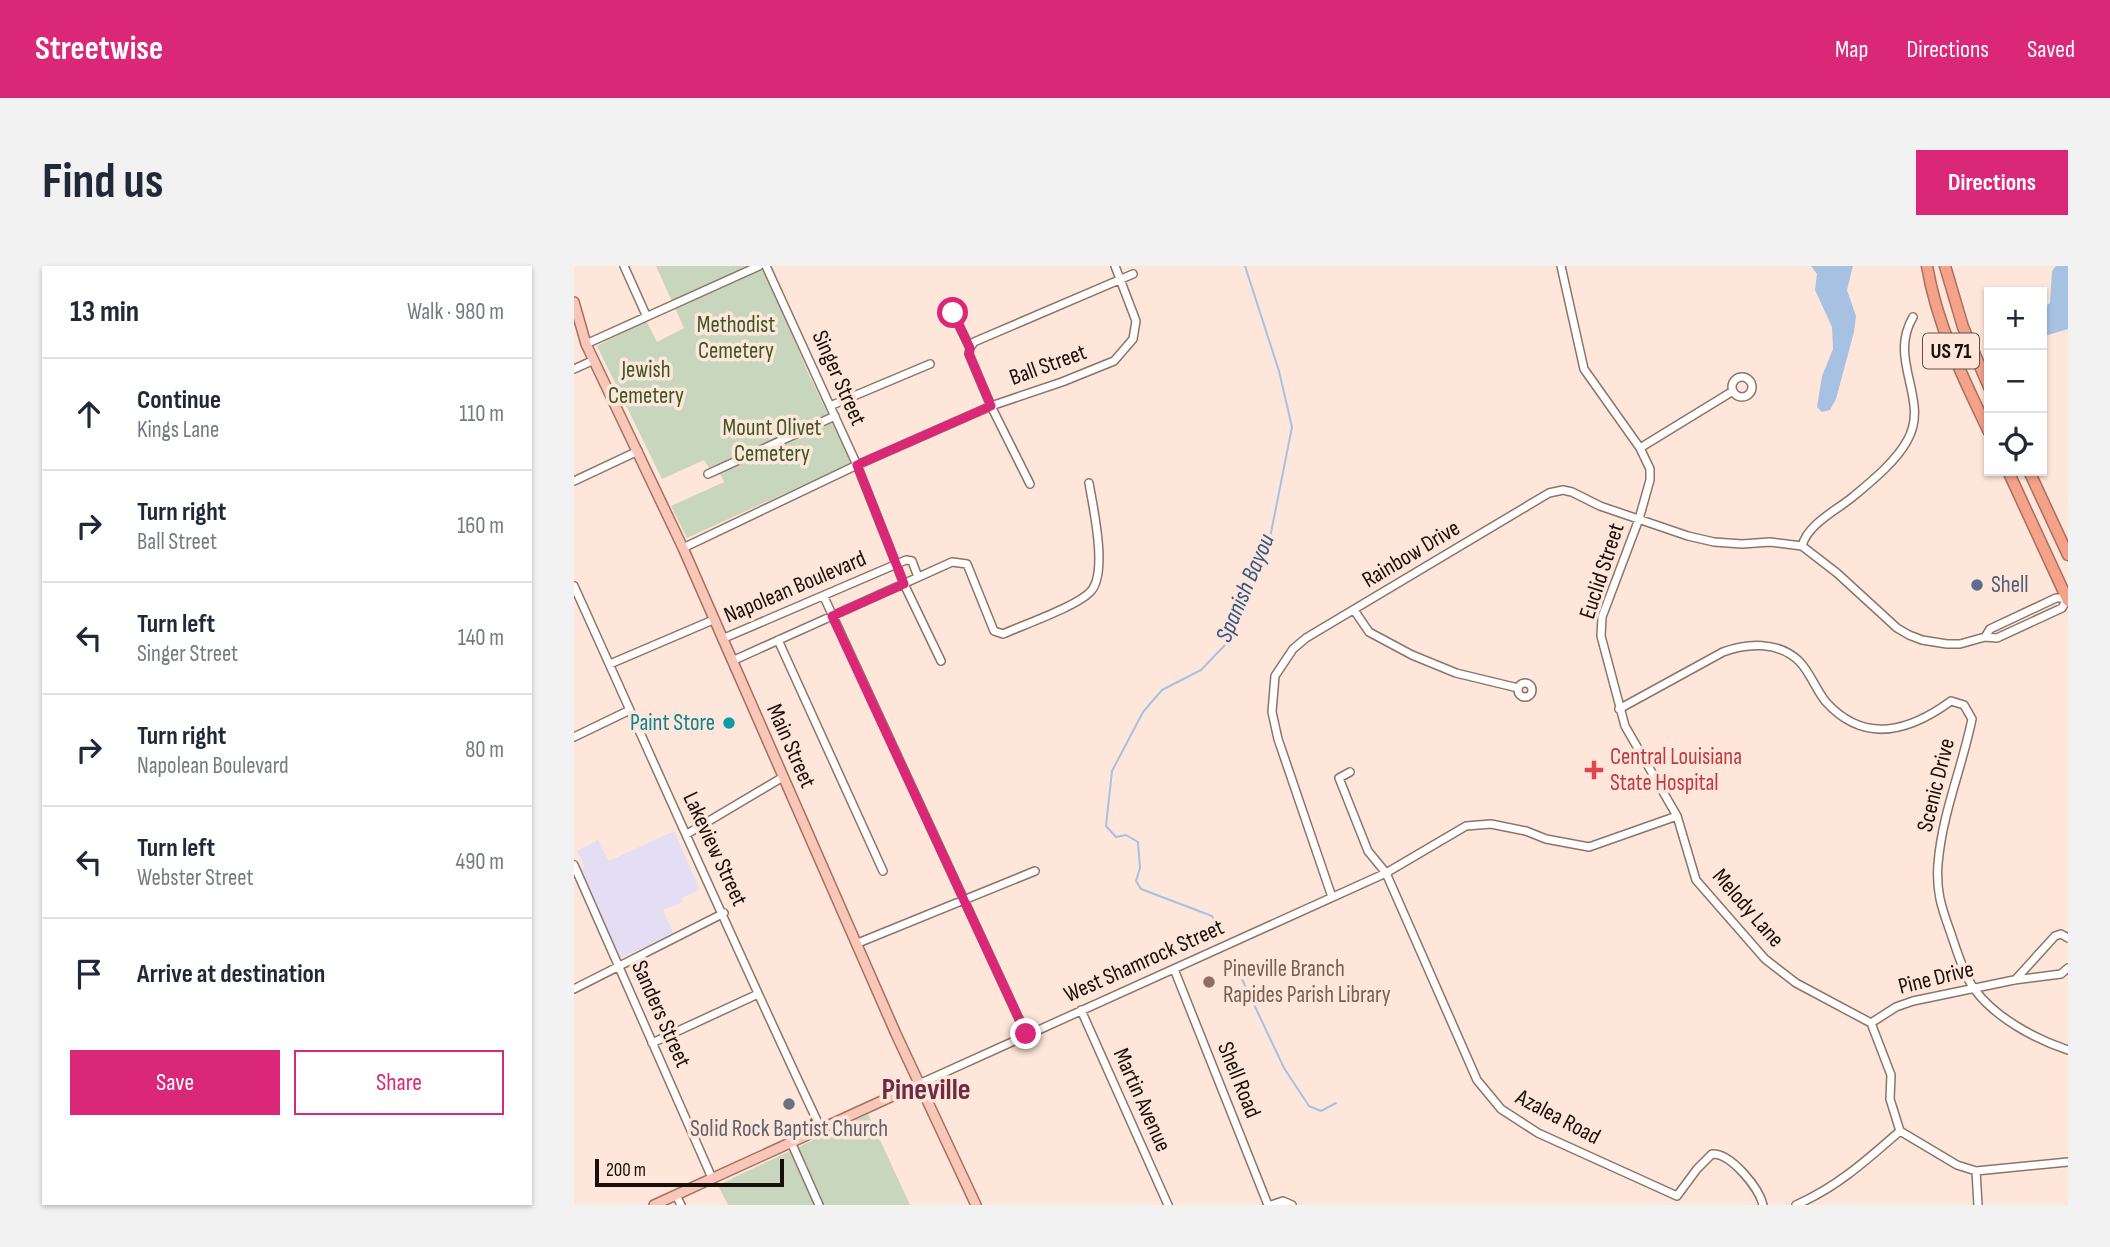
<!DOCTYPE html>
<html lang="en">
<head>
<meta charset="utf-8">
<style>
  :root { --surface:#fff; --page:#f2f2f3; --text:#1f2937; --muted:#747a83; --line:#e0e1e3; --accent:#db2777 }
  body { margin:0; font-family:"Sofia Sans Condensed",sans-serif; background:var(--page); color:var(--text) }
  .controls { position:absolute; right:21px; top:21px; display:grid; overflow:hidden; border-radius:0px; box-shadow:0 2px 5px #0004 }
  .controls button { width:63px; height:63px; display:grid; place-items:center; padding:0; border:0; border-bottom:2px solid var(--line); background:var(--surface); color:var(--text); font:35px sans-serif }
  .scale { position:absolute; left:21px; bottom:18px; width:189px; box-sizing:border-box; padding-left:7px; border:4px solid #190f0a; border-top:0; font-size:19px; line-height:24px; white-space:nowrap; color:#190f0a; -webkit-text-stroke:5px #fee7da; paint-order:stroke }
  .stop { position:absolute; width:21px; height:21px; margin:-16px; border:5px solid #db2777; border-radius:50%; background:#fff }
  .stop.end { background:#db2777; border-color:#fff; box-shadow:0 2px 7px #0008 }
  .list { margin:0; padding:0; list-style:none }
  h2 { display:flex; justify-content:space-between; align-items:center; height:91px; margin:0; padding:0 28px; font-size:30px }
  h2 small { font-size:23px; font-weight:400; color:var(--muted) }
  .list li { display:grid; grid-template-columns:46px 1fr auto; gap:21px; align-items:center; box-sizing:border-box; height:112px; padding:0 28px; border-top:2px solid var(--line) }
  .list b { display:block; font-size:26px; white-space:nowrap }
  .list p { margin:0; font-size:23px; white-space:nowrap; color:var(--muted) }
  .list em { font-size:23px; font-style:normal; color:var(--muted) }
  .actions { display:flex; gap:14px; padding:21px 28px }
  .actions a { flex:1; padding:16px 0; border:2px solid var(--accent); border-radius:0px; text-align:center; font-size:24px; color:var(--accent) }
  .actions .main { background:var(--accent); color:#fff }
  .icon { flex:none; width:38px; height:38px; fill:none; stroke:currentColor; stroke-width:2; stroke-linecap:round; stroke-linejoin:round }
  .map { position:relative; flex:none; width:1494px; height:939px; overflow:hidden; border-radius:0px }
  header { display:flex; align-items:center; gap:42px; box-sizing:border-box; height:98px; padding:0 35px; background:var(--accent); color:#fff }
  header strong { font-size:33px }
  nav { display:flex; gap:38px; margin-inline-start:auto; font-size:24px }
  .intro { display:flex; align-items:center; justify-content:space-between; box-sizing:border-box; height:168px; padding:0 42px }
  h1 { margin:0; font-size:49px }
  .button { padding:18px 32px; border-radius:0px; background:var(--accent); color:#fff; font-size:24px; font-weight:700 }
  main { display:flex; gap:42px; padding:0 42px }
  aside { flex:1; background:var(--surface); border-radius:0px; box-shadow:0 2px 5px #0004 }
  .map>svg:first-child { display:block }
  .education { fill:#e4def4 }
  .green { fill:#c7d6bd }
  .water { fill:#a6c1e2 }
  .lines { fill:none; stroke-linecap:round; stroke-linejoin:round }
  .stream { stroke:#a6c1e2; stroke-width:2 }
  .minor-casing { stroke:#8e7465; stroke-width:10 }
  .major-casing { stroke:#a86f5e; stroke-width:12 }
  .highway-casing { stroke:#a86f5e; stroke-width:13 }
  .minor { stroke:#fff; stroke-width:7 }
  .major { stroke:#f9c7b9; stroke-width:9 }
  .highway { stroke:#f5a28b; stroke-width:10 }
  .route { stroke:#db2777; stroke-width:9 }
  .service-dot { fill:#5c6f8a; stroke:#fee7da; stroke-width:2.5 }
  .culture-dot { fill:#0f9aa8; stroke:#fee7da; stroke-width:2.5 }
  .health-dot { fill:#e0444e; stroke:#fee7da; stroke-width:2.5 }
  .education-dot { fill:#8d6e63; stroke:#fee7da; stroke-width:2.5 }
  .worship-dot { fill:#6b7280; stroke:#fee7da; stroke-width:2.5 }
  .labels { text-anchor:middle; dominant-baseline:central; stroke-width:7; stroke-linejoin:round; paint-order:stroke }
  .shield { fill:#fee7da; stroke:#5e5048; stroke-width:2 }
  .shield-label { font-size:21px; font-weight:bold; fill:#190f0a }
  .park-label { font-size:23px; fill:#3a5622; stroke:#fee7da }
  .street-label { font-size:23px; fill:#190f0a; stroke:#fee7da }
  .service-label { font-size:23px; fill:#4e5e75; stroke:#fee7da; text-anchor:start }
  .culture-label { font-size:23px; fill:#0d838f; stroke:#fee7da; text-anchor:end }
  .health-label { font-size:23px; fill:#be3a42; stroke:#fee7da; text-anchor:start }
  .education-label { font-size:23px; fill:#785e54; stroke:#fee7da; text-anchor:start }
  .worship-label { font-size:23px; fill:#5b616d; stroke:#fee7da }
  .water-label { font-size:24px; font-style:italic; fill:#305683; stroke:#fee7da }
  .district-label { font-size:30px; font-weight:bold; fill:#6f2b44; stroke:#fee7da }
</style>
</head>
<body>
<header>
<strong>Streetwise</strong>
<nav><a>Map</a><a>Directions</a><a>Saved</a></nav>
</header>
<div class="intro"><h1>Find us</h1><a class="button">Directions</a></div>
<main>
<aside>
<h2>13 min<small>Walk · 980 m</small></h2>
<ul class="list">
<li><svg class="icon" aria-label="ahead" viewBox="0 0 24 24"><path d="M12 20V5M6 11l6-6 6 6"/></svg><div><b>Continue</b><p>Kings Lane</p></div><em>110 m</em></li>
<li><svg class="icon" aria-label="right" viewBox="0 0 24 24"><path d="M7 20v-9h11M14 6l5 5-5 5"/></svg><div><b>Turn right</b><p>Ball Street</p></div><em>160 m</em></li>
<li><svg class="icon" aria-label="left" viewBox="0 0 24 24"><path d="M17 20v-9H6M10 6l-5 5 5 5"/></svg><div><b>Turn left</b><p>Singer Street</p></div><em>140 m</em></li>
<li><svg class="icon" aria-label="right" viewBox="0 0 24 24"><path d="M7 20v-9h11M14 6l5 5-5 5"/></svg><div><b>Turn right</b><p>Napolean Boulevard</p></div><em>80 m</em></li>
<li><svg class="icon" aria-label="left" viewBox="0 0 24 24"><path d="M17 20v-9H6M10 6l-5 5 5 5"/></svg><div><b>Turn left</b><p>Webster Street</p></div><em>490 m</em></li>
<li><svg class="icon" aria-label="arrive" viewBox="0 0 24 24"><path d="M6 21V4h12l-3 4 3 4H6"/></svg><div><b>Arrive at destination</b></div></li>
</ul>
<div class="actions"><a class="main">Save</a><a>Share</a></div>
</aside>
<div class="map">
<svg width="1494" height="939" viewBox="0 0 1494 939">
  <rect width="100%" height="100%" fill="#fee7da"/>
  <path class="education" d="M100,565L126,624L107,632L109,636L89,644L100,668L46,692L5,604L11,601L3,585L24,574L35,595Z"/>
  <path class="green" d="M82,0H190L232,102L277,197L113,272L97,240L150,216L142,199L135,202L130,194L88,213L23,80L72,54L83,76L110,62Z
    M294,848L336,939H154L144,919Z"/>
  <path class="water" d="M1237,0H1279L1273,24L1282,50L1280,66L1262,133L1256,144L1248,146L1243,141L1248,110L1259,83L1258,61L1241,24L1243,8Z
    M1482,0H1494V63L1474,69L1468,66V43L1476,37L1478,5Z"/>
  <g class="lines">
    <path class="stream" d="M644,659L638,650L567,623L562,615L566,602L564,576L552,569L542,571L532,560L538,505L569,446L588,424L627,404L652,378L694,282L718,161L705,105L671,0
      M658,692L710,802L735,840L747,845L762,837"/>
    <g class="minor-casing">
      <path id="minor" d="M50,0L72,49
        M192,0L283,199L330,318L367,395
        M987,0L1010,103L1066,182L1076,203V214L1065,253L1028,351L1027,370L1051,460L1103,550L1122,614L1191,693L1222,717L1297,757L1317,809L1316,833L1326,865L1383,899L1402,905L1494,896
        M379,47L396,82L395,88L417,140L456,218
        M12,78L185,0
        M396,82L400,76L559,8
        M0,103L20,94
        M1158 121a10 10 0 1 1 20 0a10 10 0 1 1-20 0Z
        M256,140L356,98
        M1066,182L1159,125
        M134,208L261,150
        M0,215L64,185
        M1228,280C1234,257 1264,244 1281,229C1299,214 1322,195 1333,175C1357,134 1313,95 1339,51
        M109,282L283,199L417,140L488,116L540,95L559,73L562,55L541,0
        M0,320C82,501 162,683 247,863
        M250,331L452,768
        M780,344L795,366L838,389L882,407L944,422
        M1411,371L1416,363L1482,332H1494
        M148,373L332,294L338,295L344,311
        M204,374L309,605
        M158,395L378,296L393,298L420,365L429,368C449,359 504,340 517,325C534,306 519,241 515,217
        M36,398L139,354
        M944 424a7 7 0 1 1 14 0a7 7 0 1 1-14 0Z
        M1045,443L1149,386C1173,377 1204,375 1225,395C1236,406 1242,424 1252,436C1291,479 1336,465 1377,435L1390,439L1398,453C1388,502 1368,548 1364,598C1362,625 1367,640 1376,665C1382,682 1390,710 1401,724C1422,752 1461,773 1494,784
        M0,471L56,444
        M776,506L765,512L794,585L812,607L903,814L927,843L964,867L1103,930L1123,903L1138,888C1157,887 1185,922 1189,939
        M113,568L209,511
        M0,599L138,912
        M758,631L704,473L698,446L701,410L719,383L732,372L975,227L989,224L998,226L1026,240L1114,270L1140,276L1168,278L1196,276L1228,280L1263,307L1323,362L1335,369L1348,374L1373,378H1386L1411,371L1423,372L1488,342L1493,333
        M284,677L461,605
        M600,703L694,939
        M1441,714L1481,670L1487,668L1494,672
        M0,723L150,647
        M507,744L594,939
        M1297,757L1322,741L1339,735L1440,714L1487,708L1494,702
        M78,777L184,728
        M345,818L812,607L892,560L917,558L952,565L972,573L1015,581L1103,550
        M217,876L245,939
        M1402,905L1404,939
        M102,929L107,939
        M697,939L709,935L718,939
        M1222,939C1263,921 1293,894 1326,865"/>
    </g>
    <g class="major-casing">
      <path id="major" d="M0,36L12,78L109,282L322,768L402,939
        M80,939L345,818"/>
    </g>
    <g class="highway-casing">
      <path id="highway" d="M1353,0C1363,59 1389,112 1415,166
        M1371,0L1389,61L1415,121
        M1434,205L1494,335
        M1455,205L1494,289"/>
    </g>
    <use href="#minor" class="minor"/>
    <use href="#major" class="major"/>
    <use href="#highway" class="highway"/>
  </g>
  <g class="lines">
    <path class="route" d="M379,47L396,82L395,88L417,140L283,199L330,318L258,350L452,768"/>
  </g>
  <circle class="service-dot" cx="1403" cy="319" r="7"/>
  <circle class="culture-dot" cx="155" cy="457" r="7"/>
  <path class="health-dot" d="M1016.5 493.5h7v7h7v7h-7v7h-7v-7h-7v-7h7z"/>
  <circle class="education-dot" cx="635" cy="716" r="7"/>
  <circle class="worship-dot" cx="215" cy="838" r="7"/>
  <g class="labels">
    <rect class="shield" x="1349" y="67.5" width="56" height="35" rx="5"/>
    <g class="shield-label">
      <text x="1377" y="85">US 71</text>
    </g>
    <g class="park-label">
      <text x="162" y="59">Methodist<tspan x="162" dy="26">Cemetery</tspan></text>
      <text x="72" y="104">Jewish<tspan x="72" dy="26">Cemetery</tspan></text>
      <text x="198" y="162">Mount Olivet<tspan x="198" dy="26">Cemetery</tspan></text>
    </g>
    <g class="street-label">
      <text transform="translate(474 99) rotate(-20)">Ball Street</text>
      <text transform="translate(265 112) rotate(66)">Singer Street</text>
      <text transform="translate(837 288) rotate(-31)">Rainbow Drive</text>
      <text transform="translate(1028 305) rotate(-72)">Euclid Street</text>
      <text transform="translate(221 321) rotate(-23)">Napolean Boulevard</text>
      <text transform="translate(217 480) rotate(66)">Main Street</text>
      <text transform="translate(1362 519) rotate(-76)">Scenic Drive</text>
      <text transform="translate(141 583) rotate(65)">Lakeview Street</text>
      <text transform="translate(1174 642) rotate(49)">Melody Lane</text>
      <text transform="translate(570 695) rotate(-24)">West Shamrock Street</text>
      <text transform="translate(1362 712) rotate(-14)">Pine Drive</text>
      <text transform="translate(87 748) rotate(66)">Sanders Street</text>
      <text transform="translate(665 814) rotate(68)">Shell Road</text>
      <text transform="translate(568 834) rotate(66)">Martin Avenue</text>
      <text transform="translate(984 851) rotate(28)">Azalea Road</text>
    </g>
    <g class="service-label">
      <text x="1417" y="319">Shell</text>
    </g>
    <g class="culture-label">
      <text x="141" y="457">Paint Store</text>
    </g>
    <g class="health-label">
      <text x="1036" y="491">Central Louisiana<tspan x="1036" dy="26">State Hospital</tspan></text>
    </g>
    <g class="education-label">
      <text x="649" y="703">Pineville Branch<tspan x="649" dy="26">Rapides Parish Library</tspan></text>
    </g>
    <g class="worship-label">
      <text x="215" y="863">Solid Rock Baptist Church</text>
    </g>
    <g class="water-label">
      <text transform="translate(671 322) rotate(-67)">Spanish Bayou</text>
    </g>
    <g class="district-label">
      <text x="352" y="824">Pineville</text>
    </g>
  </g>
</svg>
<div class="controls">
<button>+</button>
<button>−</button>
<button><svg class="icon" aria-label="locate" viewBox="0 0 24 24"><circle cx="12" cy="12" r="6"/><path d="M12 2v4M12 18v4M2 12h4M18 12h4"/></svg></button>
</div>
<div class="scale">200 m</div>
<div class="stop" style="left:379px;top:47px"></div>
<div class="stop end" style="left:452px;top:768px"></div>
</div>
</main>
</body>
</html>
